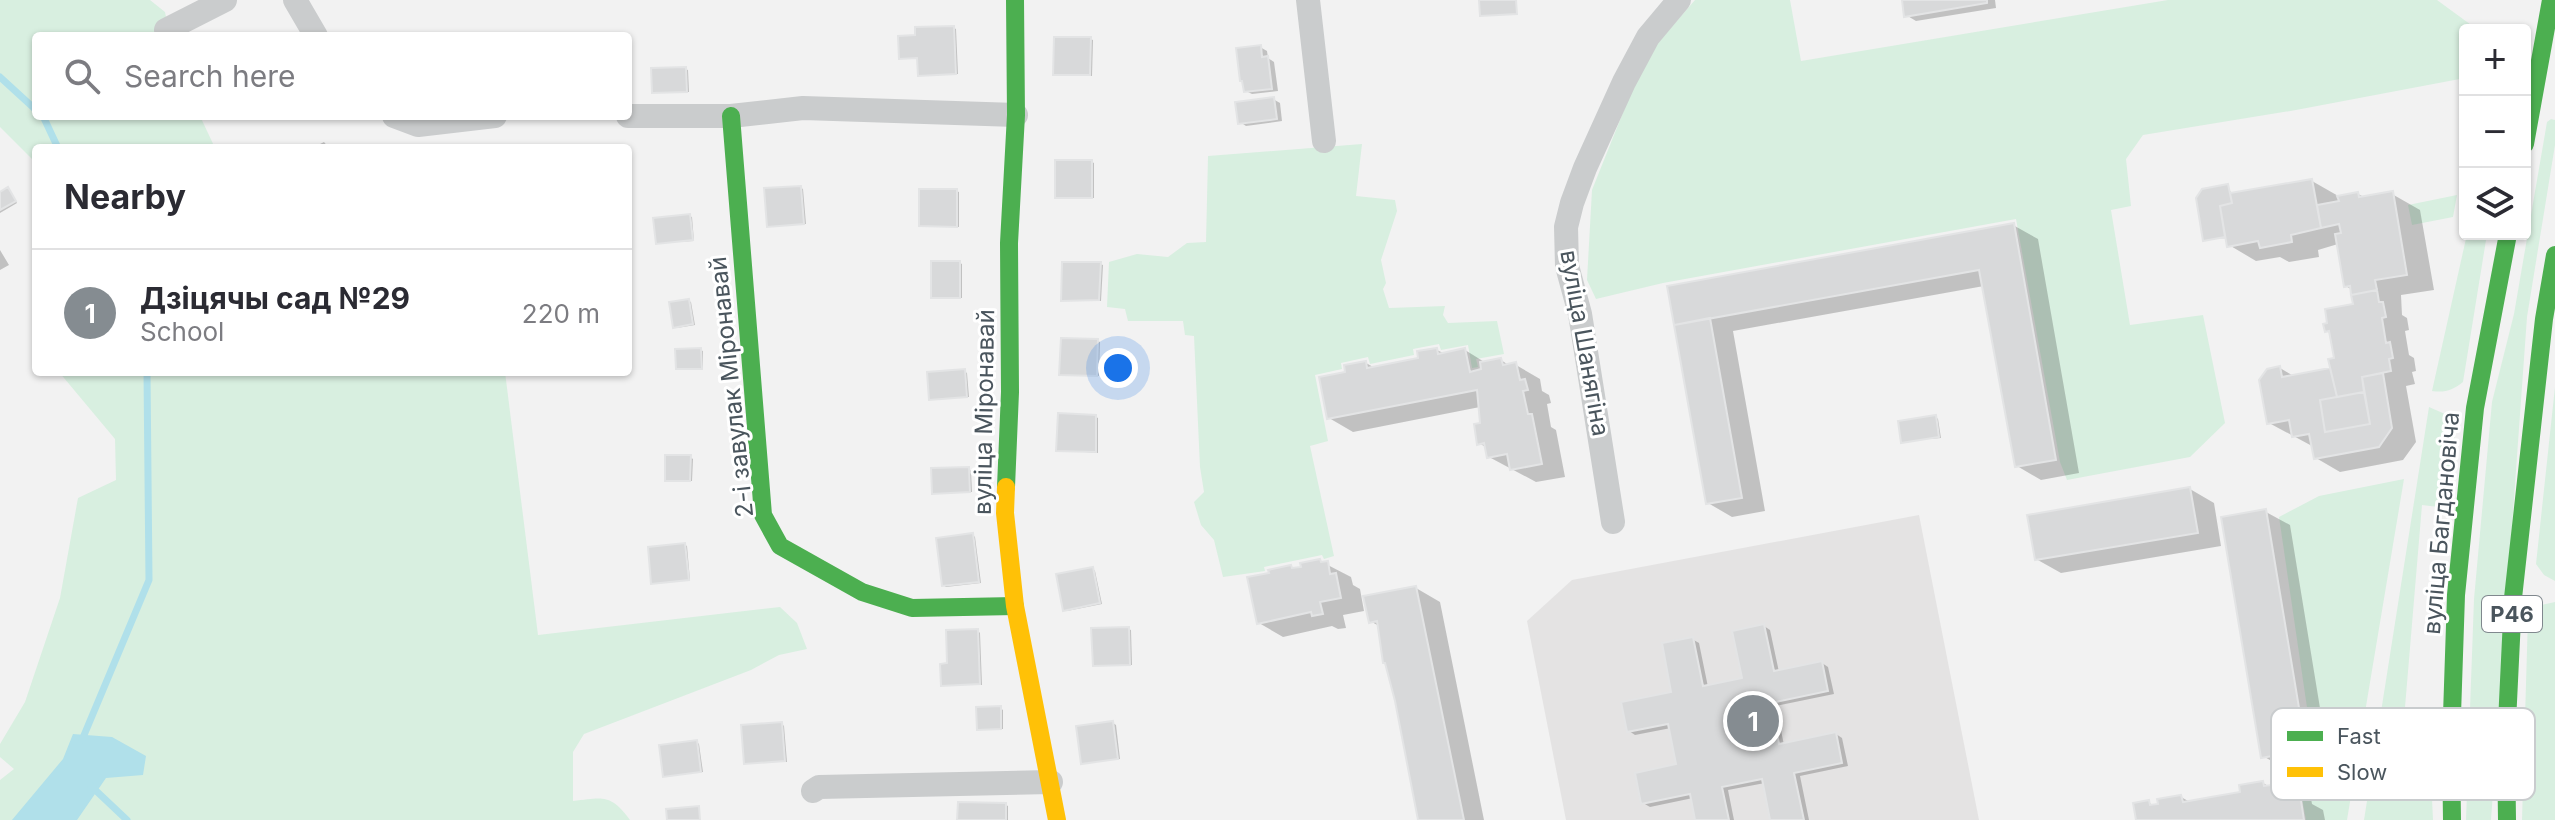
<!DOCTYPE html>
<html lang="en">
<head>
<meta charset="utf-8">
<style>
  :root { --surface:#fff; --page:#f7f7f7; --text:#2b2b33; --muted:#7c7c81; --line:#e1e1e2; --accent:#858c91 }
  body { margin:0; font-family:Inter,sans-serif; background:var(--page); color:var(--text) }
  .controls { position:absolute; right:24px; top:24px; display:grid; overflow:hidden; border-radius:8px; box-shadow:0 2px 6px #0004 }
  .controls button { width:72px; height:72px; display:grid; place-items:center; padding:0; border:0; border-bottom:2px solid var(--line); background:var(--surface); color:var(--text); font:40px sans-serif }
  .you { position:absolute; left:1118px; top:368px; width:28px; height:28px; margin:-20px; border:6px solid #fff; border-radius:50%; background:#1a73e8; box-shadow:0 0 0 12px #1a73e833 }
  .badge { display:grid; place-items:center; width:52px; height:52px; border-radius:50%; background:var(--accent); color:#fff; font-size:26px; font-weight:700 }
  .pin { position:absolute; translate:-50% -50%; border:4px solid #fff; box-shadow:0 2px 8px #0006 }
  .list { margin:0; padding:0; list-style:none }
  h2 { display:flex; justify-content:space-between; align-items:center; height:104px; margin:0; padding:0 32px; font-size:34px }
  h2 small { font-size:26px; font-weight:400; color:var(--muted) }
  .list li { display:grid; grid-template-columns:52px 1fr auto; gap:24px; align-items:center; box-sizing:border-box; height:128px; padding:0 32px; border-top:2px solid var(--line) }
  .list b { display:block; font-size:30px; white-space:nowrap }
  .list p { margin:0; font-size:26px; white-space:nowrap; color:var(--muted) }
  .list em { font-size:26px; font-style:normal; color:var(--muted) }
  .icon { flex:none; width:44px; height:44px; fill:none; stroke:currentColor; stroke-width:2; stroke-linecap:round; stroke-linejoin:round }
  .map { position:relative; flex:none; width:2555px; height:820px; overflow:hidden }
  .search { position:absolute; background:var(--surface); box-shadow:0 2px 6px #0004; left:32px; top:32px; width:600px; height:88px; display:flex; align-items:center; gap:20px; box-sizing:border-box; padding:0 28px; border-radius:8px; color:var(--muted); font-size:30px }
  .panel { position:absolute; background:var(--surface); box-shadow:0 2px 6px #0004; left:32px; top:144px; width:600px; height:232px; border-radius:8px }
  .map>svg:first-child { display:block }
  .education { fill:#e4e3e3 }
  .green { fill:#d8efe0 }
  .water { fill:#b0e0ea }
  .shadow { fill:#0003 }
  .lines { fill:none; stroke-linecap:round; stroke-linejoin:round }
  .stream { stroke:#b0e0ea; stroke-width:7 }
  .building { fill:#d8d9da; stroke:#e3e4e5; stroke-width:2 }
  .street { stroke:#cacccd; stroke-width:24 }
  .fast { stroke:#4caf50; stroke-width:18 }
  .slow { stroke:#ffc107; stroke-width:18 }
  .labels { text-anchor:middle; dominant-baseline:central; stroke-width:6; stroke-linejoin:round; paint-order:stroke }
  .shield { fill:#fff; stroke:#80888e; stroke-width:2 }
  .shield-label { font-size:22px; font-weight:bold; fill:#4a555d }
  .street-label { font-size:24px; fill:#4a555d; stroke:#fff }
  .key { fill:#fff; stroke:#c9ccce; stroke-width:2 }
  .key-label { font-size:22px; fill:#4a555d }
</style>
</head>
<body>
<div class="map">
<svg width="2555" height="820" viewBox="0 0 2555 820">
  <rect width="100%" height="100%" fill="#f2f2f2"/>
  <path class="education" d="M1919,515L1979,820H1566L1527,621L1572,580Z"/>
  <path class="green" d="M0,0H150L165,12L170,36H36V116H200L215,148H36V163L0,127Z
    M1695,0H1790L1801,61L2168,0H2437L2478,30H2465V78L2296,110L2143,135L2126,159L2131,206L2111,210L2130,325L2203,315L2225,423L2190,457L2067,480L2060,462L2016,219L1663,283L1596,299L1587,280L1592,190L1632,90L1656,45Z
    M2551,119L2555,120V145L2527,317L2491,820H2466L2474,599L2492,402L2514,314L2547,122Z
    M1362,144L1356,196L1395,200L1397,211L1381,260L1386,283L1383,289L1389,308L1445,306L1443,315L1448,323L1497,321L1504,354L1476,359L1478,367L1472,368L1468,345L1441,350L1439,344L1413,349L1414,355L1370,364L1368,357L1341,363L1342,369L1315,375L1328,441L1310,446L1334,556L1324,559L1322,555L1264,567L1265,571L1223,577L1214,540L1201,525L1194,502L1204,492L1200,467L1194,336L1185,335L1183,321H1128L1125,309L1107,307L1109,262L1137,254L1168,257L1187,243L1206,242L1208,156Z
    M2457,195L2453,217L2412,225L2408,205Z
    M2467,234H2487L2463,382C2453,390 2445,393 2432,391Z
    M59,372H505L538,635L780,607L797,623L807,649L779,655L751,670L584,734L573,752V801C603,798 610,793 630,820H0V780L14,769L0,757V744L25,702L60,598L78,498L116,480L115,439Z
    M2555,387V581L2544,575L2536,564Z
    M2429,407L2454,418L2456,427L2447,508L2422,505L2402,743L2425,748L2430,755L2433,820H2364Z
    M2404,479L2347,820H2306L2296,766L2315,762L2279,517L2319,496Z
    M2555,602V820H2522L2528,616L2536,606Z"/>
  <path class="water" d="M73,734L112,737L146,756L143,775L106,778L77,820H12L63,759Z"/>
  <path class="shadow" d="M1904,0H1995L1996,8L1916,21L1906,15Z
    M954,28L956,29L958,74L922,76L920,74L919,59L901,58Z
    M1090,39L1093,40L1092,76L1055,74Z
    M1260,47L1267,51L1268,58L1274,62L1278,91L1252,94L1246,91Z
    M685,69L688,70L689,92H654Z
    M1273,99L1280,103L1282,121L1246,126L1240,122Z
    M324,142L329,148H312Z
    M1092,162L1094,163V198L1057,197Z
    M2312,181L2340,197L2358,194L2366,198L2392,194L2420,210L2434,290L2401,295L2402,315L2407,318L2409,330L2405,331L2409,355L2414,358L2416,371L2412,372L2415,384L2406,386L2416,442L2403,460L2340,472L2316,458L2312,446L2269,423L2280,368L2295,377L2332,370L2336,360L2331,334L2327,331L2355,306L2352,290L2346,286L2338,244L2318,250L2319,257L2289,262L2280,257L2256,261L2229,245L2227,238L2205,240L2228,186L2232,195Z
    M801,188L803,189L806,224L769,225Z
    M8,189L17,203L0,213V194Z
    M956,191L959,192V227L921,225Z
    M689,216L692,217L694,241L657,243Z
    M2013,225L2038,239L2079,473L2041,480L2017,466L1984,286L1733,331L1765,511L1732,517L1708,503L1669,287Z
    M0,250L9,265L0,270Z
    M960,263L962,264V298L933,297Z
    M1100,264L1103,265L1101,301L1063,300Z
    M689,301L691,302L695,325L677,328L675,326Z
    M1098,341L1100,342L1099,376L1064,375Z
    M700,350L703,351V369L678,368Z
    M1437,350L1445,354L1465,350L1486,363L1501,360L1510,366L1516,365L1540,379L1542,391L1549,395L1551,403L1547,404L1551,427L1556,430L1565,477L1536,482L1489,457L1487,448L1479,443L1482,424L1480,407L1353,432L1329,418L1348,373L1366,363L1375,368L1420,359Z
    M964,371L967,373L969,397L931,398Z
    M1096,417L1098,418V453L1059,450Z
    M1936,417L1938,419L1941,438L1903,441Z
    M690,457L693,459L692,481H669Z
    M969,469L971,471L972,492H934Z
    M2190,489L2214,503L2221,546L2061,573L2036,559Z
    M2266,512L2290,525L2329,763L2287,770L2263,756Z
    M973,535L975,537L981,583L946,587L943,585Z
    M685,545L687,546L690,580L653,583Z
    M1320,561L1351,577L1353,585L1360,589L1364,611L1343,615L1346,628L1338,629L1332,626L1283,637L1259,623L1291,567L1295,570Z
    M1093,569L1095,571L1102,604L1067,611L1065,609Z
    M1416,588L1440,602L1484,820H1419L1404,735L1379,626L1370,621Z
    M1764,626L1770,630L1779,672L1822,663L1828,667L1834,694L1776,706L1784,745L1836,734L1842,738L1848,766L1800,776L1809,820H1773L1765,783L1728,790L1734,820H1697L1693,798L1650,807L1643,803L1679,766L1671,728L1635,735L1629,731L1674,693L1692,639L1699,643L1708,687L1744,680Z
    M1128,629L1131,630L1132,665H1094Z
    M978,631L980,633L982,685L943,684L949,665Z
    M1000,708L1003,710V729H979Z
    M1113,723L1116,725L1120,759L1083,762Z
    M782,724L784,726L787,762H746Z
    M697,742L699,744L703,772L665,775Z
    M2286,779L2310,793L2312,804L2323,810L2325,820H2138L2148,802L2156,807L2181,797L2190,802L2242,793L2263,783L2270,787Z
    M1006,805L1008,806V820H959Z"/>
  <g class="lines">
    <path class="stream" d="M0,77L36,110
      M43,116L58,148
      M82,740L149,580L147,372
      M91,786L127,820"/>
  </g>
  <path class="building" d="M1479,0H1516L1517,14L1480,16Z
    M1902,0H1987V3L1904,17Z
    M954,26L956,74L918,76L917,58L899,59L898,36L915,35V27Z
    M1054,37H1091L1090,75H1053Z
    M1261,45L1262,57L1268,56L1272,89L1244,92L1242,81H1240L1236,48Z
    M686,67L687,92L652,93L651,68Z
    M1274,97L1277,119L1238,124L1235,102Z
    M1055,160H1092V198H1055Z
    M2312,179L2321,228L2291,235L2292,242L2260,248L2258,241L2227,247L2220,206L2232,203L2230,193Z
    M2228,184L2232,203L2220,206L2225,237L2203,241L2196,198L2202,189Z
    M801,186L804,224L767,227L764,188Z
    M8,187L16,201L0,210V192Z
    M919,189H957V227L919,226Z
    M2393,191L2407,275L2375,280L2377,290L2351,295L2350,286L2344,287L2335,234L2341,233L2339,224L2321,228L2317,205L2339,201L2337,196L2358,192L2359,197Z
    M690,214L693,240L656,244L653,218Z
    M2014,223L2056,460L2015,467L1979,270L1674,325L1667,286Z
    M931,261H960V298H931Z
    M1062,262H1101L1099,300L1061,301Z
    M2377,290L2379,302H2383L2386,317L2382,318L2386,343L2390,342L2393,358L2389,359L2391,371L2362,377L2364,392L2337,397L2328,359L2334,358L2329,331L2325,332L2323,324L2327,323L2325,309L2353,304L2351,295Z
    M689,299L693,324L673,328L669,302Z
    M1710,318L1742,498L1706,504L1674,325Z
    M1061,338L1098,339L1097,376L1059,375Z
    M701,348L702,369H676L675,349Z
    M1437,348L1438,354L1465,348L1470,372L1481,369L1480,362L1501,358L1503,365L1516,362L1520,380L1525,379L1528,390L1523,391L1528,414H1532L1542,464L1510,470L1507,454L1487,458L1484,443L1477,445L1474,424L1480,423L1477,390L1327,419L1319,377L1345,372L1344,365L1366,361L1367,368L1418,358L1417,351Z
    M2280,366L2282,377L2330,368L2337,397L2320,400L2325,432L2370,424L2362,377L2383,373L2392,428L2379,447L2314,459L2309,434L2292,437L2289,420L2267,424L2259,380L2267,369Z
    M965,369L967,397L929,400L927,372Z
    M2364,392L2370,424L2325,432L2320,400Z
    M1058,413L1096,415V452L1056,451Z
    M1936,415L1939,437L1901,443L1898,421Z
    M665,455H691L690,481H665Z
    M969,467L970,492L932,494L931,468Z
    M2190,487L2198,533L2035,560L2027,515Z
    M2266,509L2306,750L2261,758L2221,517Z
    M973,533L979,582L942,586L936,538Z
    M685,543L689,580L651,584L648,547Z
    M1320,559L1321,562L1328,561L1330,574L1336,573L1341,598L1320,602L1323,614L1312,616L1311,612L1257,624L1247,577L1269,573L1268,570L1291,565L1292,568L1301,567L1300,563Z
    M1093,567L1100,603L1063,611L1056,574Z
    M1416,586L1464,820H1418L1395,701L1385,663H1383L1377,621L1369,623L1363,596Z
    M1764,624L1774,671L1822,661L1828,691L1771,703L1779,744L1836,732L1842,763L1794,773L1804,820H1770L1762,779L1722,787L1729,820H1695L1690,794L1641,804L1635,773L1676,764L1668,724L1627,732L1621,702L1671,692L1662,643L1693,637L1703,686L1742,678L1732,631Z
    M1129,627L1130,665L1093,666L1091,628Z
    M978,629L980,684L941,686L940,664L947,663L946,630Z
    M1001,706V729L977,730L976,707Z
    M1113,721L1118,759L1081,764L1076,726Z
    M782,722L785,761L744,764L741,725Z
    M697,740L701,772L663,777L659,745Z
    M2287,777L2290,796L2300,794L2304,820H2136L2133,803L2149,800L2150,805L2158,804L2157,799L2181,795L2183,802L2211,797L2240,792L2239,785L2263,781L2264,786L2272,785L2271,780Z
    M958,802L1006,803V820H957Z
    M699,806L700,820H667L666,809Z"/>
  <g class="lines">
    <path class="street" d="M295,0L316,36
      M1308,0L1324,141
      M166,30L225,0
      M394,116L418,125L495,116
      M628,116H731L803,108L1016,115
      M1613,522L1580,314L1567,266L1566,227L1572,203L1585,168L1624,82L1648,37L1679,0
      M813,791L819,787L1051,782"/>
    <path class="fast" d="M731,116L763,515L780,546L862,592L912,608L1015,606
      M2525,144L2551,0
      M1006,487L1010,392L1009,243L1016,115L1015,0
      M2452,820L2451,745L2456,595L2475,408L2508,234
      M2507,820L2506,743L2513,598L2544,319L2555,255"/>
    <path class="slow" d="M1006,487L1005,513L1015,606L1057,820"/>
  </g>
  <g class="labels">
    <rect class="shield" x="2482" y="596" width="60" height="36" rx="6"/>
    <g class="shield-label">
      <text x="2512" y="614">Р46</text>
    </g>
    <g class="street-label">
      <text transform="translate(1585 343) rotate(80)">вуліца Шанягіна</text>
      <text transform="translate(731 387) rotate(-96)">2-і завулак Міронавай</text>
      <text transform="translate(984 412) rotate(-89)">вуліца Міронавай</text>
      <text transform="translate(2441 523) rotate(-85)">вуліца Багдановіча</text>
    </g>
  </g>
  <rect x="2271" y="708" width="264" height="92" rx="12" class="key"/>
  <rect x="2287" y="731" width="36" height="10" fill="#4caf50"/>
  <rect x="2287" y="767" width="36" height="10" fill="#ffc107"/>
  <g class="key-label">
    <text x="2337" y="744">Fast</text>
    <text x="2337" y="780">Slow</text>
  </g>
</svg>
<div class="controls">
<button>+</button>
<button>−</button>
<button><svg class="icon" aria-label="layers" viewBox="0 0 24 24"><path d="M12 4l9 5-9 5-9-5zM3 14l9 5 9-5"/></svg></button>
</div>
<div class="you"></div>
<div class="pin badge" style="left:1753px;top:721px">1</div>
<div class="search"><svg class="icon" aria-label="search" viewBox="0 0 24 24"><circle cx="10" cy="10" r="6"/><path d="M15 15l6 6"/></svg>Search here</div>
<section class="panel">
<h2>Nearby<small></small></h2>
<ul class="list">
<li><span class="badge">1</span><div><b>Дзіцячы сад №29</b><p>School</p></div><em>220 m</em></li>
</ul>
</section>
</div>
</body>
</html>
